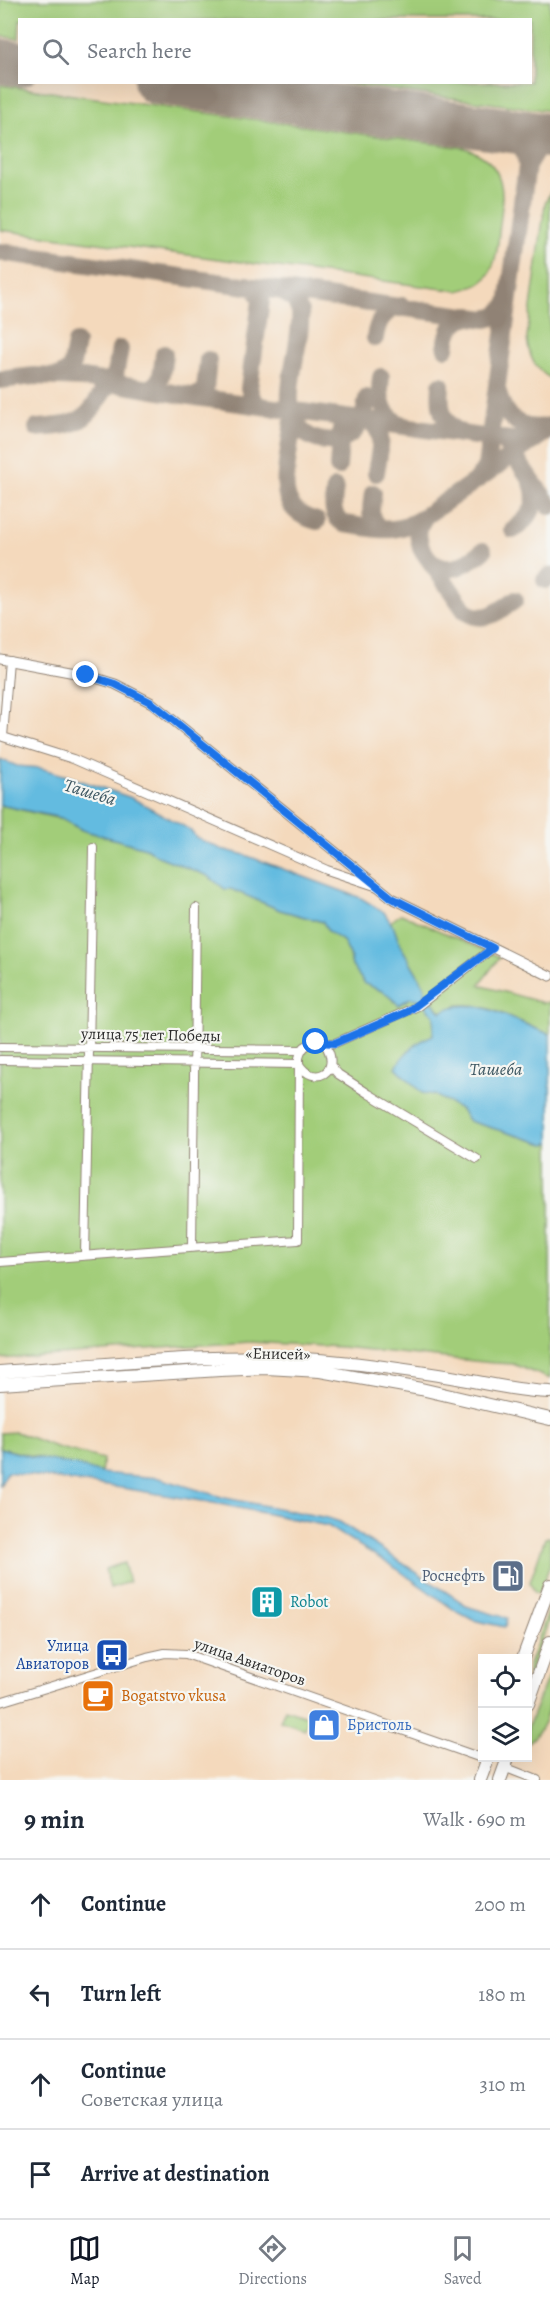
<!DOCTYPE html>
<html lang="en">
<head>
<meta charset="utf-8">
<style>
  :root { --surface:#fff; --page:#f2f2f3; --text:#1f2937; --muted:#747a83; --line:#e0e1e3; --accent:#111827 }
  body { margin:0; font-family:Alegreya,serif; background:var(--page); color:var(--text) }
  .controls { position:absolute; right:18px; bottom:18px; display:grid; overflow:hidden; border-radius:0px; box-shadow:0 6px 24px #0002 }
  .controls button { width:54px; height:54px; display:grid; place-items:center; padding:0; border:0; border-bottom:2px solid var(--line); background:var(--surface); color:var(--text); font:30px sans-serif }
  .stop { position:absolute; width:18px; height:18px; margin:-14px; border:4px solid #1a73e8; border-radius:50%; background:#fff }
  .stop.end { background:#1a73e8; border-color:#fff; box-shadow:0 2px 6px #0008 }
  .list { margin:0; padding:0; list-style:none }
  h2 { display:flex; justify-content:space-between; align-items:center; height:78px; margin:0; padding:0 24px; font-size:26px }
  h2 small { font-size:20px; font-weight:400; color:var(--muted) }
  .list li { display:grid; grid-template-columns:39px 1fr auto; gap:18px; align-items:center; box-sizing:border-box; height:90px; padding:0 24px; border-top:2px solid var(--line) }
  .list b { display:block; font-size:22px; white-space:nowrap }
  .list p { margin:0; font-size:20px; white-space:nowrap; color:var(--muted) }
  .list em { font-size:20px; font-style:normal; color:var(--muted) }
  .icon { flex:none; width:33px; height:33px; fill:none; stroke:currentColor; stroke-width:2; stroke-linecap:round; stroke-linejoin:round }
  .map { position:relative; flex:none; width:550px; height:1780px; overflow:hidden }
  .search { position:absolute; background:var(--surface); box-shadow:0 6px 24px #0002; left:18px; right:18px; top:18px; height:66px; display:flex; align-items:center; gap:15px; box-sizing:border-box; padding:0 21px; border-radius:0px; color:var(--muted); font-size:22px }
  .sheet { height:438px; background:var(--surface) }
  nav { display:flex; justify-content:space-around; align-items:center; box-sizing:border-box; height:84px; border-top:2px solid var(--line); background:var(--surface); font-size:16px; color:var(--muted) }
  nav a { display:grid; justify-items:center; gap:3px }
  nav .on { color:var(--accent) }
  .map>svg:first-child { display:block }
  .green { fill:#a2cd79; stroke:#667c52; stroke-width:1.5 }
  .water { fill:#63bbe0; stroke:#477386; stroke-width:1.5 }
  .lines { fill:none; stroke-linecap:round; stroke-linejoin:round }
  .taxiway { stroke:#908274; stroke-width:18 }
  .runway { stroke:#908274; stroke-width:45 }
  .minor-casing { stroke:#908274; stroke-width:10 }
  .tertiary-casing { stroke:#908274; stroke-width:11 }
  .primary-casing { stroke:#908274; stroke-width:14 }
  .trunk-casing { stroke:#908274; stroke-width:14 }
  .minor { stroke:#fff; stroke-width:8 }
  .tertiary { stroke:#fff; stroke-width:9 }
  .primary { stroke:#fff; stroke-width:12 }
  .trunk { stroke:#fff; stroke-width:12 }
  .route { stroke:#1a73e8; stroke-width:8 }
  .labels { text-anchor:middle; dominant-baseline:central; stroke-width:4.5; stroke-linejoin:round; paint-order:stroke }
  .street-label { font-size:16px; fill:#2b2b2b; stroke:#f6f6f2 }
  .service-label { font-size:16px; fill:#4e5e75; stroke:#f6f6f2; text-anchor:end }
  .culture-label { font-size:16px; fill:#0d838f; stroke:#f6f6f2; text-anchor:start }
  .transit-label { font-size:16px; fill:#164399; stroke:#f6f6f2; text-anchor:end }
  .food-label { font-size:16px; fill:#c56008; stroke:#f6f6f2; text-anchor:start }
  .shop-label { font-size:16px; fill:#366cbe; stroke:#f6f6f2; text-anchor:start }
  .water-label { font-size:18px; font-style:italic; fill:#3c5661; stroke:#f6f6f2 }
</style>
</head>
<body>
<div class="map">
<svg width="550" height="1780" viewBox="0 0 550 1780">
  <rect width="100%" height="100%" fill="#f6f6f2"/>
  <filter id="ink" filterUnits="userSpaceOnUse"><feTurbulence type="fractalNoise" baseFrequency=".0167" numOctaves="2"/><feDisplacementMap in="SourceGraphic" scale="12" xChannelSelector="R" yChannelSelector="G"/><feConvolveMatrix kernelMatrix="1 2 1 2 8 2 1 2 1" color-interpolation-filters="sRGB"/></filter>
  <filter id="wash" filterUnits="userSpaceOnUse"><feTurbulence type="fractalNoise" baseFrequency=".008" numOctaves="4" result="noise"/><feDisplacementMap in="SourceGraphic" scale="24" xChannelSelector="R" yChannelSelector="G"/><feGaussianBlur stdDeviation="1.35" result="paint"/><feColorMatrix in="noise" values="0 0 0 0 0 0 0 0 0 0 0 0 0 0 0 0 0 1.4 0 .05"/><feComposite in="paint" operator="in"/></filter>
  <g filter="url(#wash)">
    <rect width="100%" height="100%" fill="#f4d9bc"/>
    <path class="green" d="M0,0H550V111L341,83L530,82V20H20L19,39L0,36Z
      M0,85L465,148C509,163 504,195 499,232C498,247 496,265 487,277C480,286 469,288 458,291L0,230Z
      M550,192V378C534,369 528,355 527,337L545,204Z
      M0,805L61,819L82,830L146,848L158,856L208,876L225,889H231L280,910L323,922L328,931L343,941L350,955L352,966L365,984L384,992L399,1005L410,998L418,999L434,1015L433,1036C418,1041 404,1053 396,1067L422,1093L435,1095L460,1109L469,1121L545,1144L550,1143V1379L513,1364L493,1363L341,1347L249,1342L0,1359Z
      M401,914L500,957L479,985L544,1003L550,1002V1034C522,1025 491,1002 459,1005C454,1006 447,1010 442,1012L425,994L424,985L400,945L394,928L389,923Z
      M16,1432L56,1447L103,1459L101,1473L0,1448V1433Z
      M550,1537V1565L539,1594L534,1592L530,1582L545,1538Z
      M124,1563L129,1582L110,1588L105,1569Z
      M550,1606V1617L528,1680V1668Z
      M548,1676H550C550,1703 550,1725 528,1743V1727Z
      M285,1709L309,1717L305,1729L280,1721Z"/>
    <path class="water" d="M0,759L17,766L40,768L67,776L132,798L189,829L197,838L221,849L245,855L361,898L384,912L394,928L400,945L424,985L425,994L441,1012C476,992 517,1024 550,1034V1143L545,1144L469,1121L460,1109L435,1095L422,1093L396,1067C404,1053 418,1041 433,1035L434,1015L418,999L410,998L399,1005L384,992L365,984L352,966L350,955L343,941L328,931L323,922L280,910L231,889H225L208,876L158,856L146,848L82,830L61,818L0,805Z
      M0,1448L33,1457L76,1465L101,1473L159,1478L225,1498L328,1518L340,1522L469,1607L507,1618L505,1627L473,1620L456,1611L397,1569L328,1526L219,1504L122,1488L7,1472L0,1486Z"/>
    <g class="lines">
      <path class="taxiway" d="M498,129C517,136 525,146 527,166
        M0,252L486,319L497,316L507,304
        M247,285L256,290L261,300L249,388L253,400L260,406
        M281,290L295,300L300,312C303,341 282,391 293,417C303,443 338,450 357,428C364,419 365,409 367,398
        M375,338C377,320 385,310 402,306
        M446,348C448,330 452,319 471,316
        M59,377L71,369L76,343
        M381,377C378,399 381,415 402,425
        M0,380L34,376L83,378L196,397L490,438L524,441L537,438
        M106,382L115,375L120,349
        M441,385C439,407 441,422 461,433
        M149,389C163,384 162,367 164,354
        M498,392C503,418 524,433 550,426
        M196,397L205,389L208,360
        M294,413C292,427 290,442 288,456C284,486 280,512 317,521
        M369,421C388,432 378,455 376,473
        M37,428C59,426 81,427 94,406C100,398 103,389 111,383
        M506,445L550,506
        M338,467L341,428
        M478,479L486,466L527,166L536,151L550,141
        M335,488C333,503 330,515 344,524C377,528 395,537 425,516
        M373,493C371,508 367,520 382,529
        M513,530C530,518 540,504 532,483
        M430,561C450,577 465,564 483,551
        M545,580L550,576
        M515,600C499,611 485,624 466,612L421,548L417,530L425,516L550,429"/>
      <path class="runway" d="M0,61L20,64
        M156,82L550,136"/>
    </g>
  </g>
  <g filter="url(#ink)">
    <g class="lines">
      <g class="minor-casing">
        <path id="minor" d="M9,660L3,737L73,759L327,870L378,887
          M325,1044L335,1043L418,1006L493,948
          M0,1047L301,1050
          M0,1060L299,1064
          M331,1066L338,1074L369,1094L477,1159
          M192,1247L196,908
          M85,1255L93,847
          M0,1262L298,1240L299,1058C302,1044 312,1041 325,1044C343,1073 313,1087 299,1064
          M0,1702L147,1657L165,1653L186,1654L487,1760
          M504,1767L537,1780"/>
      </g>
      <g class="tertiary-casing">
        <path id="tertiary" d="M0,659L86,675L115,684L152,703L392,898L550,976"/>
      </g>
      <g class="primary-casing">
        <path id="primary" d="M523,1658L550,1585
          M528,1704L550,1642
          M480,1780L488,1758
          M500,1780L508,1758"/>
      </g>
      <g class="trunk-casing">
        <path id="trunk" d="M0,1372C106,1365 213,1352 319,1360C363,1363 407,1370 451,1377C484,1383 517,1391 550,1392
          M0,1384L220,1370L266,1368L320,1371L421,1389L550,1419"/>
      </g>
      <use href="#minor" class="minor"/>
      <use href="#tertiary" class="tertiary"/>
      <use href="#primary" class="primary"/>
      <use href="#trunk" class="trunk"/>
    </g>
  </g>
  <g class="lines" filter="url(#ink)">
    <path class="route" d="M86,675L115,684L152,703L392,898L493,948L407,1012L335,1043L316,1042"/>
  </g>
  <defs>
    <g id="fuel-square" transform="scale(1.725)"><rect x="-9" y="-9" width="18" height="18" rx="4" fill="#5c6f8a" stroke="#f6f6f2"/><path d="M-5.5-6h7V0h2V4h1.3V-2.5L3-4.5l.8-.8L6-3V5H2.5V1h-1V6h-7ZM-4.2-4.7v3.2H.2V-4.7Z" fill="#fff"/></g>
    <g id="building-square" transform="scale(1.725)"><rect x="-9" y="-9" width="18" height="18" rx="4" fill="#0f9aa8" stroke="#f6f6f2"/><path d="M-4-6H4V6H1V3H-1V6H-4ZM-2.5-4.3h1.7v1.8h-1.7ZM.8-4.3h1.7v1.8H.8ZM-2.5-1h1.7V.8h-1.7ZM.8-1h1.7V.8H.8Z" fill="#fff"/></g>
    <g id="bus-square" transform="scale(1.725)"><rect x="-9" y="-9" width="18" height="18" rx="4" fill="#1a4fb4" stroke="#f6f6f2"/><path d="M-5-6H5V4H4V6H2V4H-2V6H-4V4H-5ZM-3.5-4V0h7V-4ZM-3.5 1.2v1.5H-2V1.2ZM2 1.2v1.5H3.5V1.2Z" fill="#fff"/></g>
    <g id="cafe-square" transform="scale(1.725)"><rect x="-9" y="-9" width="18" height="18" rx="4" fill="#e8710a" stroke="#f6f6f2"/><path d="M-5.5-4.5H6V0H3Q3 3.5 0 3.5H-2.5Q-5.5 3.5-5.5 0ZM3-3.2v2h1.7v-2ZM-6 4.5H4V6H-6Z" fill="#fff"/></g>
    <g id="shop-square" transform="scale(1.725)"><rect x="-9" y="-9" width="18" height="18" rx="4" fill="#3f7fe0" stroke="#f6f6f2"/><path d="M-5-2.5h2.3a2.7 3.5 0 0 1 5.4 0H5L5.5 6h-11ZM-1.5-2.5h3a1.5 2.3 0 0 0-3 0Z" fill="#fff"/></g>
  </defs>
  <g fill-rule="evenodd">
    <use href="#fuel-square" x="508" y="1576"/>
    <use href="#building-square" x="267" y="1602"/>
    <use href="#bus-square" x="112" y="1655"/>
    <use href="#cafe-square" x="98" y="1696"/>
    <use href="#shop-square" x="324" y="1725"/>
  </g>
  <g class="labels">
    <g class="street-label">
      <text transform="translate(151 1035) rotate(1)">улица 75 лет Победы</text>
      <text transform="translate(278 1354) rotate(1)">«Енисей»</text>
      <text transform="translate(250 1662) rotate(19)">улица Авиаторов</text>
    </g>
    <g class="service-label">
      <text x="485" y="1576">Роснефть</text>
    </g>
    <g class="culture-label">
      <text x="290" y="1602">Robot</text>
    </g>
    <g class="transit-label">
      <text x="89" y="1646">Улица<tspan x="89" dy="18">Авиаторов</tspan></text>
    </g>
    <g class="food-label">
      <text x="121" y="1696">Bogatstvo vkusa</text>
    </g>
    <g class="shop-label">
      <text x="347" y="1725">Бристоль</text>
    </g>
    <g class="water-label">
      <text transform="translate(90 792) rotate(17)">Ташеба</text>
      <text x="496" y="1069">Ташеба</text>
    </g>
  </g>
</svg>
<div class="controls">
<button><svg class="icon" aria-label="locate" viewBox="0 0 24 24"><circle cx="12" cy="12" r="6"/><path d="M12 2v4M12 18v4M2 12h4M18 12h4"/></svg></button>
<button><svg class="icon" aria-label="layers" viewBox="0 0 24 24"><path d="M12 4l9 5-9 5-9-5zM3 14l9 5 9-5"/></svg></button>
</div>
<div class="stop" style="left:316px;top:1042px"></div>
<div class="stop end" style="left:86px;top:675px"></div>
<div class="search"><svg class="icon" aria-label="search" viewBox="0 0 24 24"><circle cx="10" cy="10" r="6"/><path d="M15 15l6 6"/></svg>Search here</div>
</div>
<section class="sheet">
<h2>9 min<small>Walk · 690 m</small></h2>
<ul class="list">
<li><svg class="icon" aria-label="ahead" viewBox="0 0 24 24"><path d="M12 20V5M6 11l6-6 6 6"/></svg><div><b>Continue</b></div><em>200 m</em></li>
<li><svg class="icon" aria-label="left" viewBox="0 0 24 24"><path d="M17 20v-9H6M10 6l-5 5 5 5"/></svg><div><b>Turn left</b></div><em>180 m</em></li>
<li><svg class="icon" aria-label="ahead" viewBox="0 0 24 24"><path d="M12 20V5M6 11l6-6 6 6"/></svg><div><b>Continue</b><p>Советская улица</p></div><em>310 m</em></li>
<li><svg class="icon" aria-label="arrive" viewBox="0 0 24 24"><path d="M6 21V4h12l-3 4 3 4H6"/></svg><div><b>Arrive at destination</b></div></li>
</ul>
</section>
<nav>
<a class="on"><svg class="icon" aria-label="map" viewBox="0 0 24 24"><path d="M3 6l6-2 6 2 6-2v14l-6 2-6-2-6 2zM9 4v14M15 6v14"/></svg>Map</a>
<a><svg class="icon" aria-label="directions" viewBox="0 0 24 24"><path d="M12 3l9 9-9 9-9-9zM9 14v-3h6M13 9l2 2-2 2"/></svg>Directions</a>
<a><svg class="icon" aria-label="saved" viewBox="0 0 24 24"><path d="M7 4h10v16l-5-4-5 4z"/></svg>Saved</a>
</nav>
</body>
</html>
